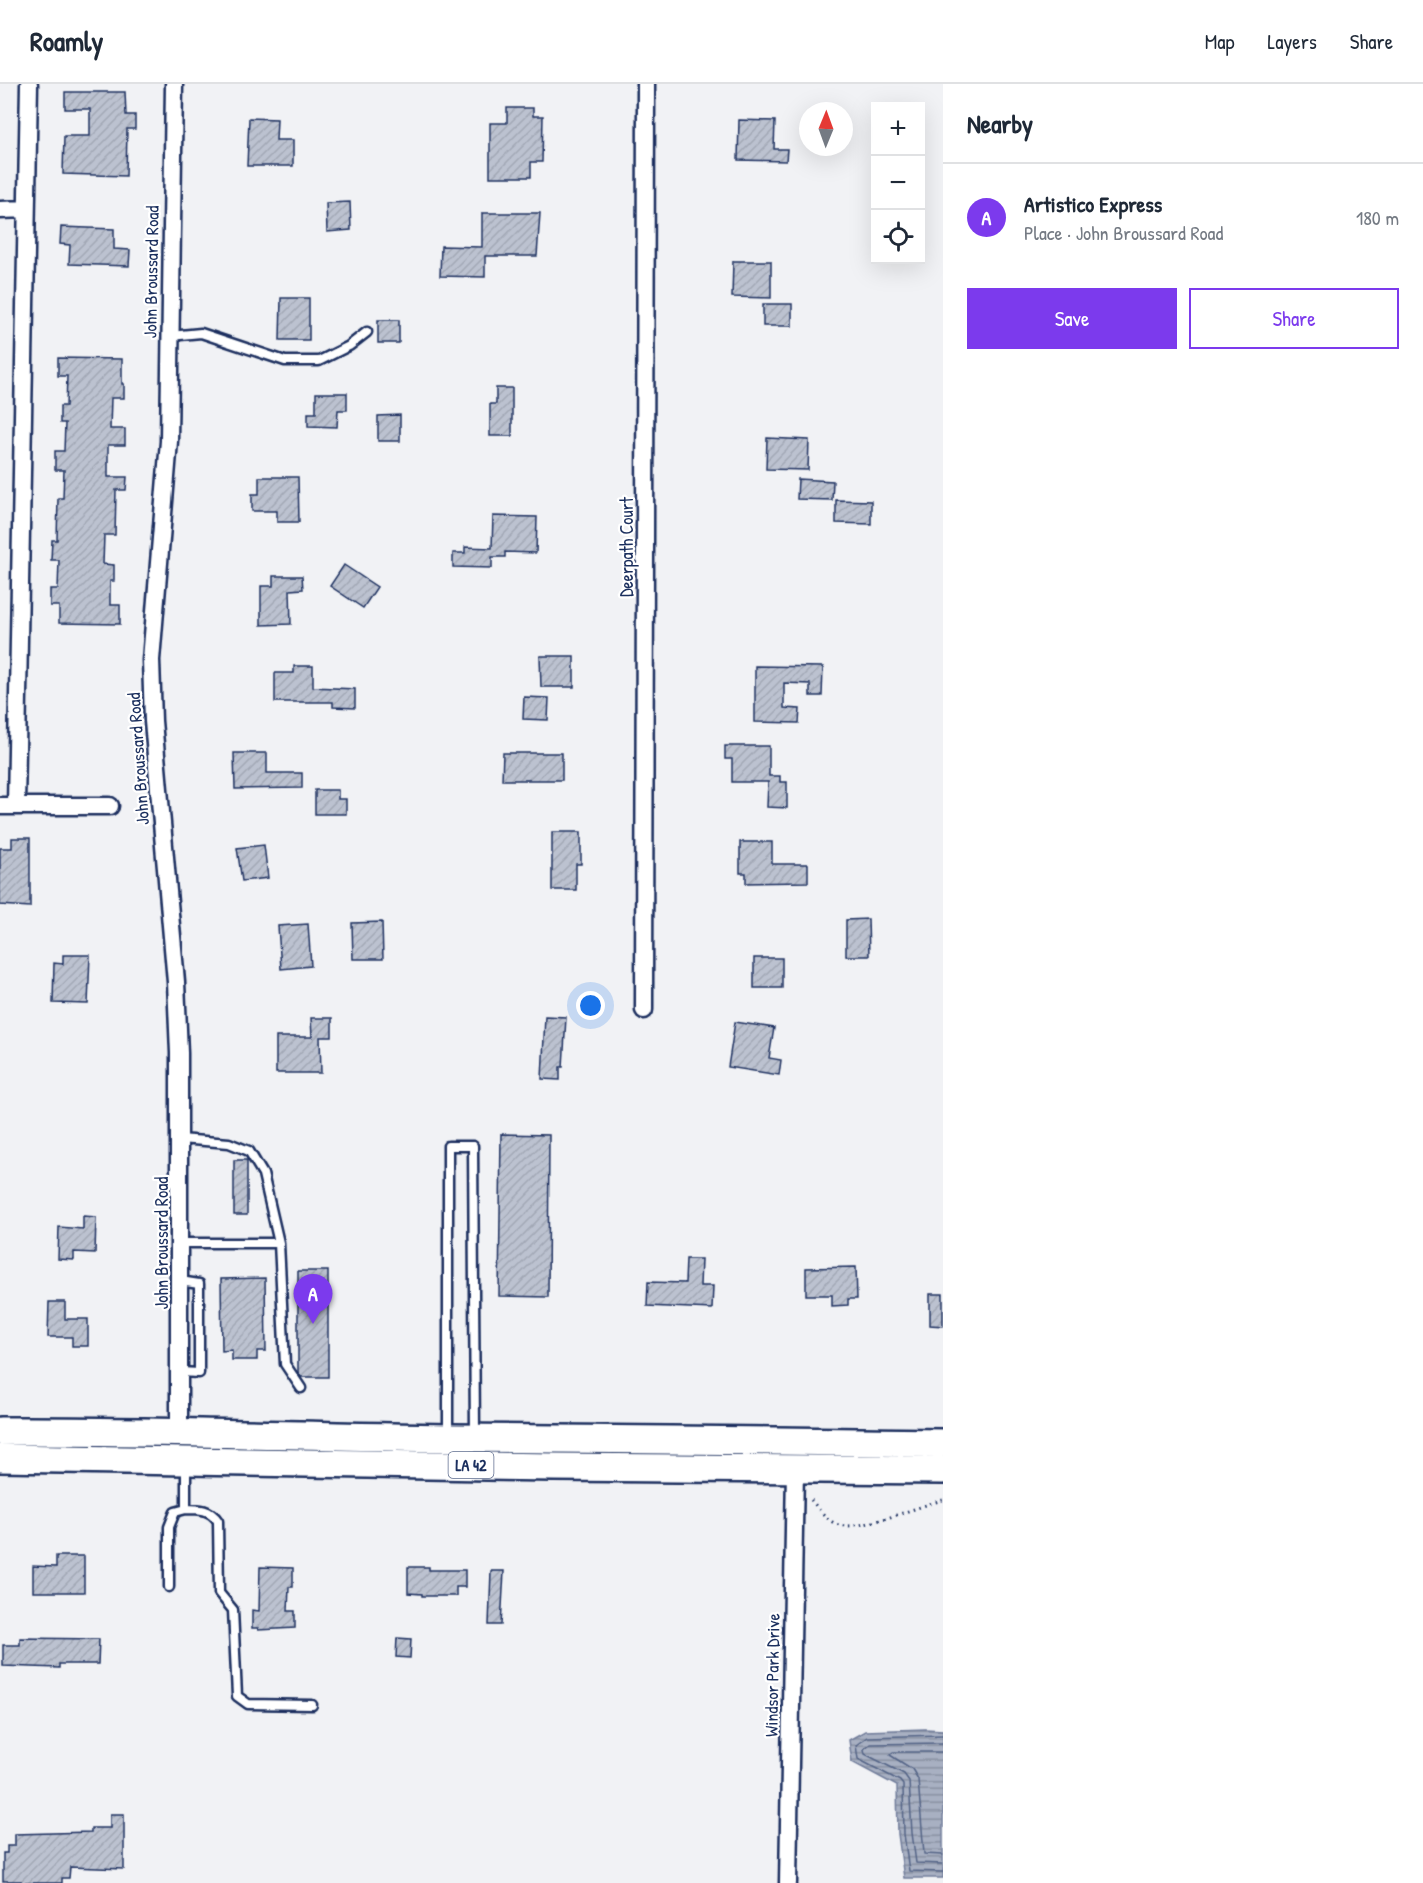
<!DOCTYPE html>
<html lang="en">
<head>
<meta charset="utf-8">
<style>
  :root { --surface:#fff; --page:#f6f6f7; --text:#1f2937; --muted:#747a83; --line:#e0e1e3; --accent:#7c3aed }
  body { margin:0; font-family:"Patrick Hand",sans-serif; background:var(--page); color:var(--text) }
  .controls { position:absolute; right:18px; top:18px; display:grid; overflow:hidden; border-radius:0px; box-shadow:0 6px 24px #0002 }
  .controls button { width:54px; height:54px; display:grid; place-items:center; padding:0; border:0; border-bottom:2px solid var(--line); background:var(--surface); color:var(--text); font:30px sans-serif }
  .compass { position:absolute; left:799px; top:18px; width:54px; height:54px; border-radius:50%; background:var(--surface); box-shadow:0 6px 24px #0002; rotate:1deg }
  .you { position:absolute; left:591px; top:922px; width:21px; height:21px; margin:-15px; border:4px solid #fff; border-radius:50%; background:#1a73e8; box-shadow:0 0 0 9px #1a73e833 }
  .badge { display:grid; place-items:center; width:39px; height:39px; border-radius:50%; background:var(--accent); color:#fff; font-size:20px; font-weight:700 }
  .pin { position:absolute; translate:-50% -50px; filter:drop-shadow(0 2px 3px #0008) }
  .pin::after { content:''; position:absolute; top:32px; width:21px; height:18px; background:inherit; clip-path:polygon(0 0,100% 0,50% 100%) }
  .list { margin:0; padding:0; list-style:none }
  h2 { display:flex; justify-content:space-between; align-items:center; height:78px; margin:0; padding:0 24px; font-size:26px }
  h2 small { font-size:20px; font-weight:400; color:var(--muted) }
  .list li { display:grid; grid-template-columns:39px 1fr auto; gap:18px; align-items:center; box-sizing:border-box; height:108px; padding:0 24px; border-top:2px solid var(--line) }
  .list b { display:block; font-size:22px; white-space:nowrap }
  .list p { margin:0; font-size:20px; white-space:nowrap; color:var(--muted) }
  .list em { font-size:20px; font-style:normal; color:var(--muted) }
  .actions { display:flex; gap:12px; padding:18px 24px }
  .actions a { flex:1; padding:14px 0; border:2px solid var(--accent); border-radius:0px; text-align:center; font-size:21px; color:var(--accent) }
  .actions .main { background:var(--accent); color:#fff }
  .icon { flex:none; width:33px; height:33px; fill:none; stroke:currentColor; stroke-width:2; stroke-linecap:round; stroke-linejoin:round }
  .map { position:relative; flex:none; width:943px; height:1799px; overflow:hidden }
  header { display:flex; align-items:center; gap:36px; box-sizing:border-box; height:84px; padding:0 30px; background:var(--surface); border-bottom:2px solid var(--line) }
  header strong { font-size:28px }
  nav { display:flex; gap:33px; margin-inline-start:auto; font-size:21px }
  main { display:flex }
  aside { flex:1; background:var(--surface) }
  .map>svg:first-child { display:block }
  .water { fill:url(#water-rules); stroke:#707c9a; stroke-width:1.5 }
  .lines { fill:none; stroke-linecap:round; stroke-linejoin:round }
  .shore { stroke:#536386; stroke-width:1.5 }
  .building { fill:url(#building-hatch); stroke:#1b2f5e; stroke-width:1.5 }
  .service-casing { stroke:#1b2f5e; stroke-width:13 }
  .minor-casing { stroke:#1b2f5e; stroke-width:21 }
  .primary-casing { stroke:#1b2f5e; stroke-width:32 }
  .path { stroke:#1b2f5e; stroke-width:3; stroke-dasharray:1.5 4.5; stroke-linecap:butt }
  .service { stroke:#fff; stroke-width:8 }
  .minor { stroke:#fff; stroke-width:16 }
  .primary { stroke:#fff; stroke-width:27 }
  .labels { text-anchor:middle; dominant-baseline:central; stroke-width:4.5; stroke-linejoin:round; paint-order:stroke }
  .shield { fill:#fff; stroke:#5f6d8e; stroke-width:1.5 }
  .shield-label { font-size:16px; font-weight:bold; fill:#1b2f5e }
  .street-label { font-size:18px; fill:#1b2f5e; stroke:#fff }
</style>
</head>
<body>
<header>
<strong>Roamly</strong>
<nav><a>Map</a><a>Layers</a><a>Share</a></nav>
</header>
<main>
<div class="map">
<svg width="943" height="1799" viewBox="0 0 943 1799">
  <defs>
    <pattern id="water-rules" width="6" height="5" patternUnits="userSpaceOnUse" patternTransform="scale(1.5)"><rect width="6" height="5" fill="#a8b0c2"/><path d="M0 2.5h6" fill="none" stroke="#8890a1"/></pattern>
    <pattern id="building-hatch" width="6" height="6" patternUnits="userSpaceOnUse" patternTransform="scale(1.5)"><rect width="6" height="6" fill="#bcc2d0"/><path d="M-1 1l2-2M0 6l6-6M5 7l2-2" fill="none" stroke="#a1a7b5"/></pattern>
  </defs>
  <rect width="100%" height="100%" fill="#f1f2f5"/>
  <filter id="ink" filterUnits="userSpaceOnUse"><feTurbulence type="fractalNoise" baseFrequency=".0167" numOctaves="2"/><feDisplacementMap in="SourceGraphic" scale="12" xChannelSelector="R" yChannelSelector="G"/><feConvolveMatrix kernelMatrix="1 2 1 2 8 2 1 2 1" color-interpolation-filters="sRGB"/></filter>
  <g filter="url(#ink)">
    <path class="water" d="M925,1645L943,1646V1794H904L898,1750L897,1702L852,1678L849,1656L865,1647Z"/>
    <g class="lines">
      <path class="shore" d="M943,1651L867,1653L856,1661L858,1675L900,1697L903,1701L904,1750L909,1787L943,1788
        M943,1659L870,1660L864,1665L865,1670L904,1690L909,1697L912,1749L916,1779L943,1780
        M943,1668H893L890,1671L912,1685L918,1695L924,1770L943,1771"/>
    </g>
    <path class="building" d="M65,8H125L126,31H135V45H127L126,92L63,90L64,52H90V25H65Z
      M507,24H533V32H543L542,78H531V93H490V39H507Z
      M249,34L277,35L276,56H293V82H247Z
      M739,36L775,37L774,65H787L786,77L738,76Z
      M350,118L351,146L327,148L326,119Z
      M482,129H540L537,172H485V193L440,192L441,162L482,163Z
      M61,143L114,145V165L130,166L129,182L69,180L70,161L60,160Z
      M733,177H771V214L732,213Z
      M281,214H309V256H280Z
      M763,220H792V242H763Z
      M378,236H399V259H378Z
      M58,274L122,275V300H124V314H111L110,345H125V361H108V393H127L126,406H116L115,451H104L103,480L114,481V497H110V521H120V540L59,539V522H50V505H58L59,476H51L52,456H57L58,414H63L64,386H55V367H64L65,339H60V322H66L67,292H58Z
      M496,304H512V352H490V320H496Z
      M316,309H347V326H338L337,343L308,342V329H316Z
      M400,331V357H378V332Z
      M767,354L809,356L808,386L766,385Z
      M259,393H298L299,438H277V427H252V410H259Z
      M798,395L833,397L832,416L797,415Z
      M836,416L871,417V440L836,439Z
      M493,432L537,433L536,469L505,468V473H492V484L453,483V469H465V463L492,464Z
      M344,481L377,503L363,524L330,502Z
      M273,492H302L303,505L290,506L291,540L261,541V502H273Z
      M540,572H574V603H541Z
      M294,582H313V603L355,605V624L333,623V618H275V589H294Z
      M755,582L823,583L822,612H810V600L784,599V624L800,625L799,639L755,638Z
      M524,613L549,614L548,636L523,635Z
      M725,662H769V692H780V698H787V724L767,723L768,698H732V675H725Z
      M234,669H267V689H302V704L235,705Z
      M503,669H562V696H502Z
      M315,706H338V715H346V730H315Z
      M552,748H581V780H576V806H552Z
      M12,754H30V823L0,821V764H12Z
      M740,758H772V780H808V798L746,799V789H740Z
      M264,761L268,794L242,797L237,764Z
      M868,835L869,872H846V836Z
      M382,838L383,875H353L352,839Z
      M308,840L311,882L281,885L278,842Z
      M63,871H90L88,920L53,919L54,879L63,880Z
      M754,874H782V904H754Z
      M545,932L566,933L563,983H560V996L542,995Z
      M311,934H332V953H320L321,989H276V953H312Z
      M735,938L774,944L769,974L781,976L779,991L728,983Z
      M501,1050L549,1051L548,1213L499,1212Z
      M234,1076H247V1131H234Z
      M83,1132L96,1133L95,1169L74,1168V1176L58,1175L59,1143L83,1145Z
      M686,1175H701L700,1202H713L712,1225L647,1222L648,1198L685,1199Z
      M856,1183L857,1215H848V1221L832,1222V1211H806V1184Z
      M298,1187H328V1293H301L298,1288Z
      M265,1194L266,1267H257V1276H232V1266L222,1267L221,1195Z
      M930,1210H943V1242L930,1241Z
      M49,1218H65V1235H88V1262H72V1253H48Z
      M56,1472H84V1508H33V1482L56,1483Z
      M260,1483L293,1484V1503H289L288,1527H295V1544L258,1546V1544H252V1526L259,1527Z
      M408,1483H429V1486H465V1503H456V1512H422V1510L408,1509Z
      M491,1487H504L501,1541H489Z
      M20,1554L99,1555L98,1580H59V1584L3,1582V1561H20Z
      M397,1554L411,1555L410,1574L396,1573Z
      M110,1730H124V1785L70,1783L69,1794H62V1799H21V1797H3V1769H7V1762H15V1750L91,1748V1744H110Z"/>
    <g class="lines">
      <g class="service-casing">
        <path id="service" d="M170,252L201,249L285,277H319L349,262L367,248
          M180,1055L229,1059L249,1067L263,1090L279,1159L285,1280L301,1304
          M180,1159H279
          M180,1288L199,1289V1200L180,1197
          M448,1350V1062H473L475,1351
          M186,1381V1425C200,1425 210,1425 218,1437L219,1509L233,1526L237,1612L248,1620L312,1621
          M169,1503V1443L175,1428L186,1425"/>
      </g>
      <g class="minor-casing">
        <path id="minor" d="M174,0L169,357L151,576L153,637L176,898L179,969V1348
          M0,126L26,125
          M0,722H110
          M16,722L29,0
          M644,926L646,0
          M788,1799L795,1385"/>
      </g>
      <g class="primary-casing">
        <path id="primary" d="M0,1347C150,1346 300,1352 450,1354C614,1356 779,1356 943,1359
          M0,1374L554,1383L943,1386"/>
      </g>
      <path class="path" d="M811,1416C818,1424 828,1438 839,1441C863,1447 917,1422 943,1416"/>
      <use href="#service" class="service"/>
      <use href="#minor" class="minor"/>
      <use href="#primary" class="primary"/>
    </g>
  </g>
  <g class="labels">
    <rect class="shield" x="448.5" y="1368" width="45" height="26" rx="4.5"/>
    <g class="shield-label">
      <text x="471" y="1381">LA 42</text>
    </g>
    <g class="street-label">
      <text transform="translate(151 188) rotate(-89)">John Broussard Road</text>
      <text transform="translate(626 463) rotate(-90)">Deerpath Court</text>
      <text transform="translate(138 675) rotate(-94)">John Broussard Road</text>
      <text transform="translate(161 1159) rotate(-90)">John Broussard Road</text>
      <text transform="translate(772 1591) rotate(-89)">Windsor Park Drive</text>
    </g>
  </g>
</svg>
<div class="controls">
<button>+</button>
<button>−</button>
<button><svg class="icon" aria-label="locate" viewBox="0 0 24 24"><circle cx="12" cy="12" r="6"/><path d="M12 2v4M12 18v4M2 12h4M18 12h4"/></svg></button>
</div>
<svg class="compass" viewBox="-18 -18 36 36"><path d="M0-13l5 13h-10z" fill="#e53935"/><path d="M0 13l5-13h-10z" fill="#747a83"/></svg>
<div class="you"></div>
<div class="pin badge" style="left:313px;top:1240px">A</div>
</div>
<aside>
<h2>Nearby<small></small></h2>
<ul class="list">
<li><span class="badge">A</span><div><b>Artistico Express</b><p>Place · John Broussard Road</p></div><em>180 m</em></li>
</ul>
<div class="actions"><a class="main">Save</a><a>Share</a></div>
</aside>
</main>
</body>
</html>
